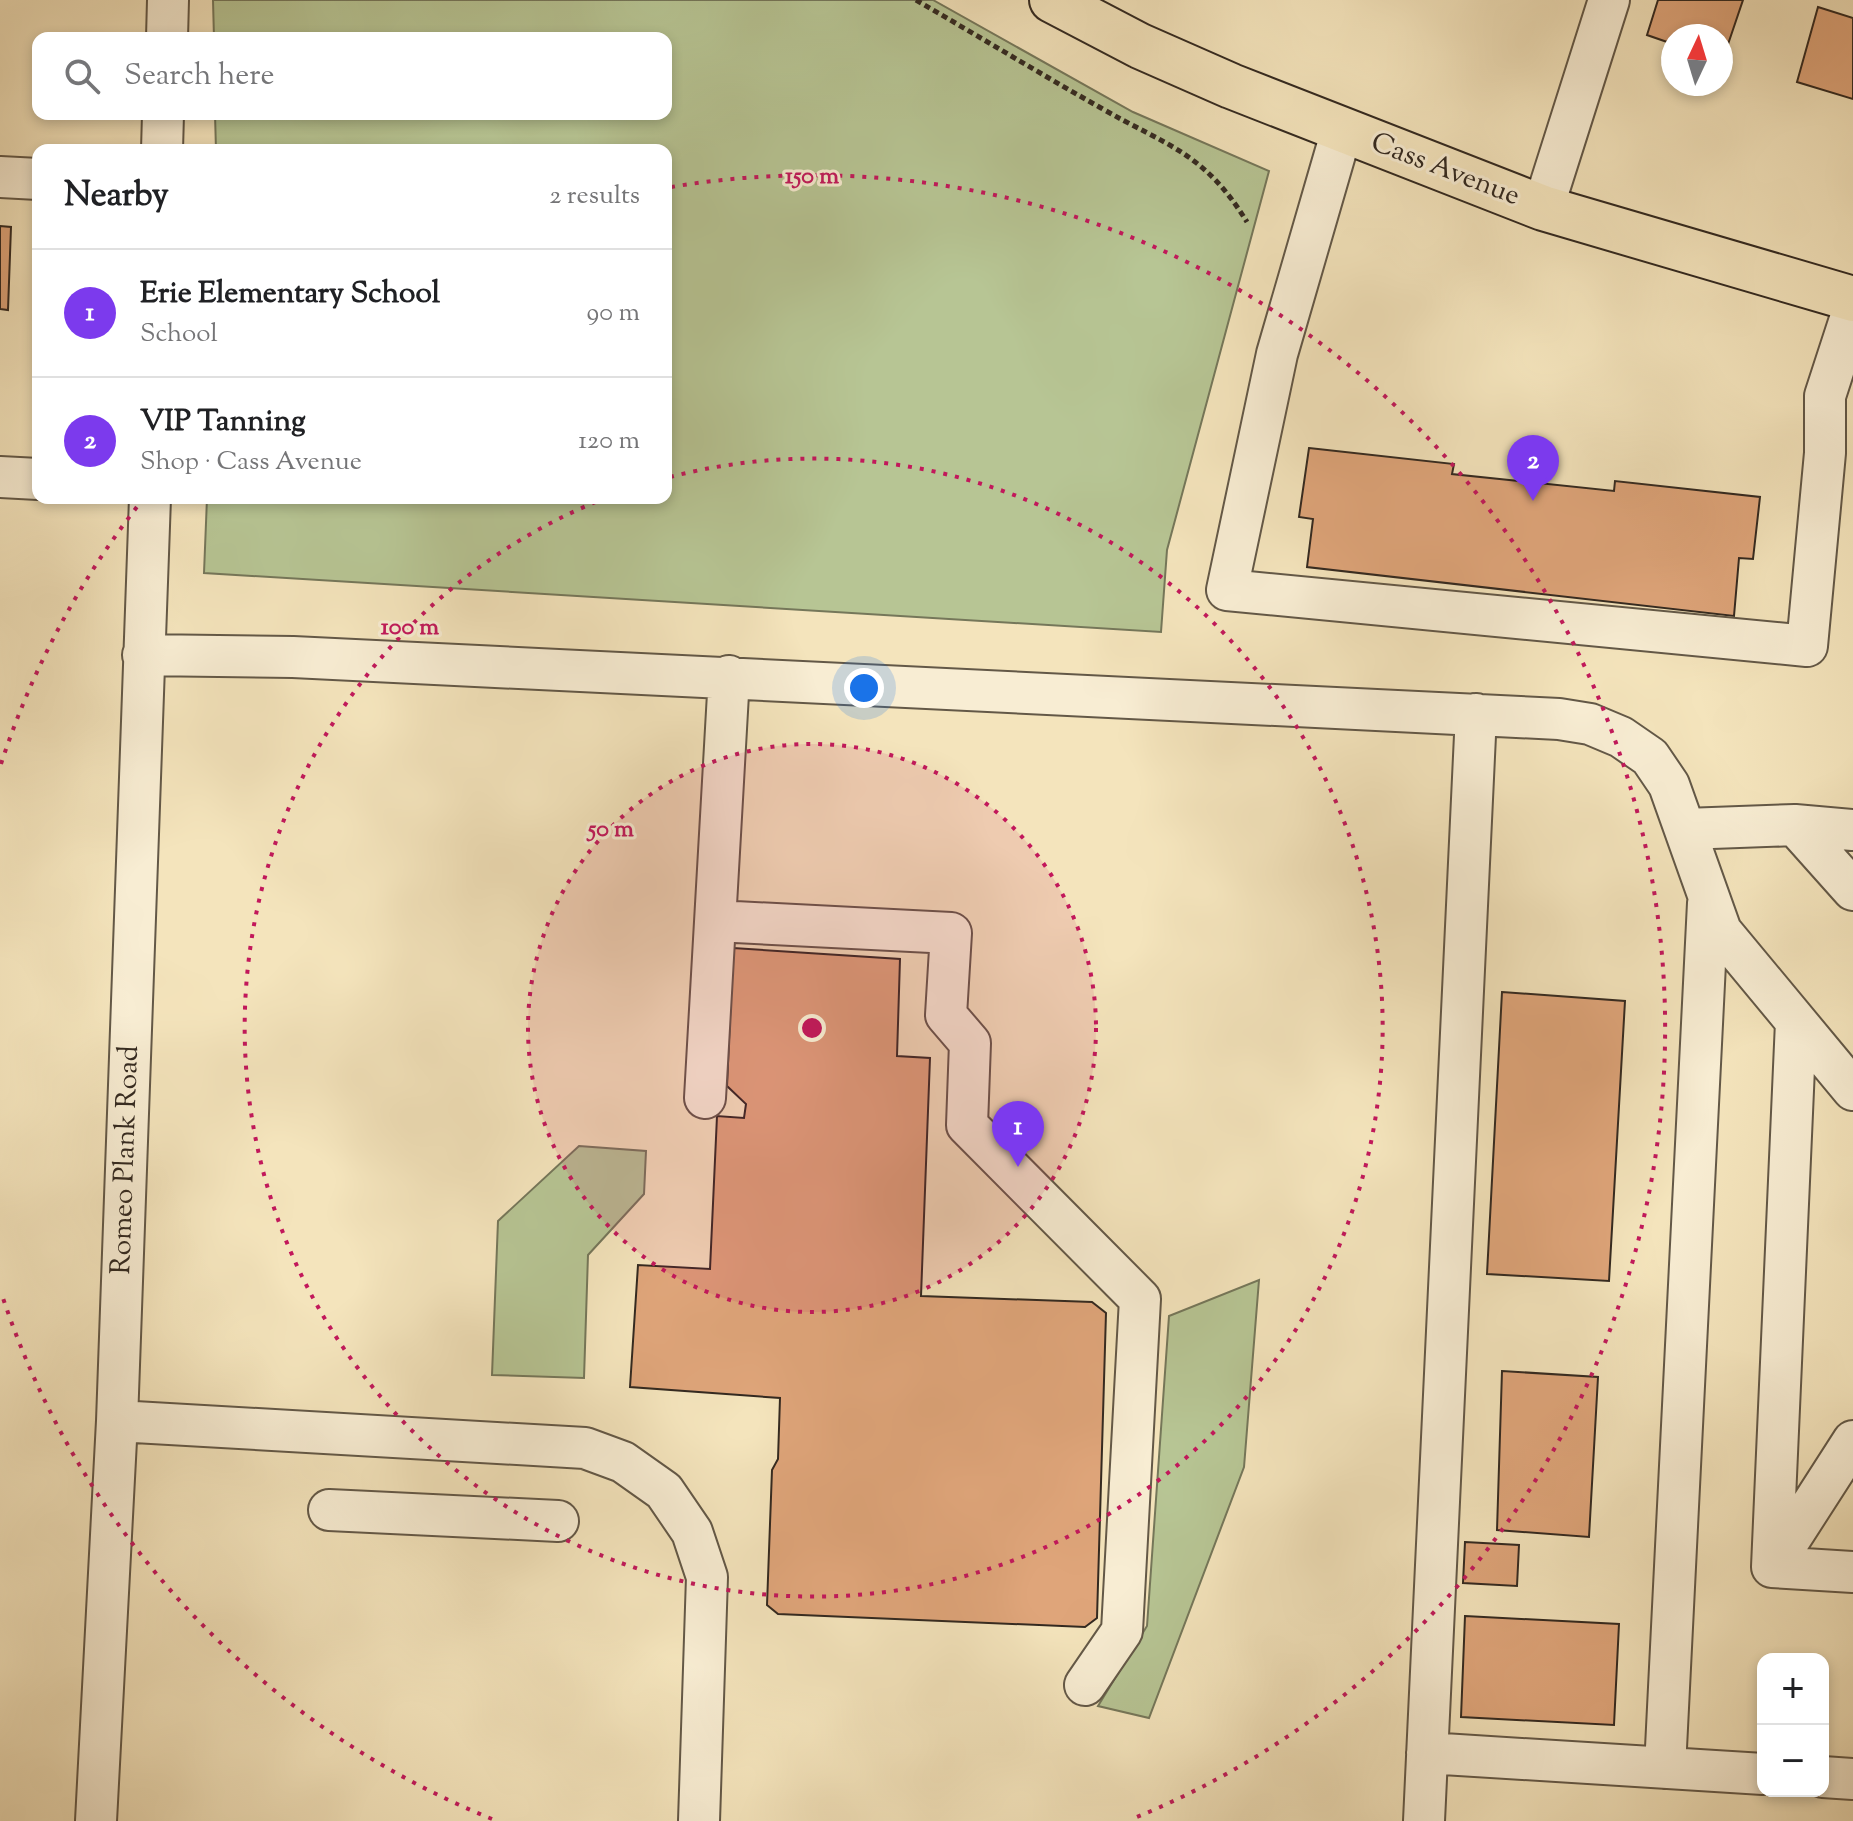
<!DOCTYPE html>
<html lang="en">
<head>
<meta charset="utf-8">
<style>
  :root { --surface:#fff; --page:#f6f6f6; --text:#202124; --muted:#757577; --line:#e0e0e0; --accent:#7c3aed }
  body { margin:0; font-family:"Sorts Mill Goudy",serif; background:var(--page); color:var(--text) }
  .controls { position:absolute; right:24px; bottom:24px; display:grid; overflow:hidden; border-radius:16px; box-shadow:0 4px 12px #0003 }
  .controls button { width:72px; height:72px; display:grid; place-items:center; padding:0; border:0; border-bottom:2px solid var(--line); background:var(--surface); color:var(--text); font:40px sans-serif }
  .compass { position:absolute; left:1661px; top:24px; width:72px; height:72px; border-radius:50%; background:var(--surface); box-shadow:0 4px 12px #0003; rotate:4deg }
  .you { position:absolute; left:864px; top:688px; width:28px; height:28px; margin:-20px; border:6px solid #fff; border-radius:50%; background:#1a73e8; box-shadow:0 0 0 12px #1a73e833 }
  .badge { display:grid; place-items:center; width:52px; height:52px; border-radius:50%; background:var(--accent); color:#fff; font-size:26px; font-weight:700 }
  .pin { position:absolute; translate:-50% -66px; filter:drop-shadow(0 2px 4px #0008) }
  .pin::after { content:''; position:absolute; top:42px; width:28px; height:24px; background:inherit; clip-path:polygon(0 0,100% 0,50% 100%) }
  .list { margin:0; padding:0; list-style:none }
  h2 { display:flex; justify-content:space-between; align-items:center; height:104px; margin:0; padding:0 32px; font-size:34px }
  h2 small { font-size:26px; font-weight:400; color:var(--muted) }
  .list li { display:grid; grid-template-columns:52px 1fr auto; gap:24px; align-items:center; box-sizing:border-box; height:128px; padding:0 32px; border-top:2px solid var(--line) }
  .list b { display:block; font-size:30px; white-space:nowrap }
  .list p { margin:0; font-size:26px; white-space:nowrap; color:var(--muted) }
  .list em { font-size:26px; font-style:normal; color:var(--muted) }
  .icon { flex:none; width:44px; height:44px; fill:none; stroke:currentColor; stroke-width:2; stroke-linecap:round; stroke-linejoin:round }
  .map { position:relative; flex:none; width:1853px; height:1821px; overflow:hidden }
  .search { position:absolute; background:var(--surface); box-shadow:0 4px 12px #0003; left:32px; top:32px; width:640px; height:88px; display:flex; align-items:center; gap:20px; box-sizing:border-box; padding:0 28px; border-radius:16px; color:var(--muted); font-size:30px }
  .panel { position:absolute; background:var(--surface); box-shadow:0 4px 12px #0003; left:32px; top:144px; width:640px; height:360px; border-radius:16px }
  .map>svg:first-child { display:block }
  .green { fill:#b7c594; stroke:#75775a; stroke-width:2 }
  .building { fill:#dfa57a; stroke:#332920; stroke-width:2 }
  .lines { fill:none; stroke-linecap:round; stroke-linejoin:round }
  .minor-casing { stroke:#635847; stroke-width:44 }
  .major-casing { stroke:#332920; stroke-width:48 }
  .path { stroke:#332920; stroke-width:5; stroke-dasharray:6 4; stroke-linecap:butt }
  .minor { stroke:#f8edd3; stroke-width:40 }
  .major { stroke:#f4e4bc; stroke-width:44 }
  .ring { fill:none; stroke:#c2185b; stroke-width:4; stroke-dasharray:4 8 }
  .labels { text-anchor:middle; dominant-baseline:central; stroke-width:6; stroke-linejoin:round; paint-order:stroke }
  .street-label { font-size:28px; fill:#332920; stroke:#f8edd3 }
  .centre { fill:#c2185b; stroke:#f8edd3; stroke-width:4 }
  .ring-label { font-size:24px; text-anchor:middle; font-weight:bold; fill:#c2185b; stroke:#f8edd3; stroke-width:6; stroke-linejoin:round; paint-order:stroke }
</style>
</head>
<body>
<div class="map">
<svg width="1853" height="1821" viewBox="0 0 1853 1821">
  <rect width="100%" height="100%" fill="#f4e4bc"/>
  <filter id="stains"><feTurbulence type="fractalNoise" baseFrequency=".0025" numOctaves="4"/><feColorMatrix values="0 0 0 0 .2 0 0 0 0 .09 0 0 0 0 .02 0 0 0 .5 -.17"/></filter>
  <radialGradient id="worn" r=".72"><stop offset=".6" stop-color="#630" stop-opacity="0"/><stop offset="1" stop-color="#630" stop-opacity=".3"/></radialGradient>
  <path class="green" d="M213,0H933L1133,112L1269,171L1167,550L1161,632L204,573L207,498H666V150H216L215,114H666V38H214Z
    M579,1146L646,1151L644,1194L588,1255L584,1378L492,1375L498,1221Z
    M1259,1280L1244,1467L1149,1718L1098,1706L1147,1626L1169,1316Z"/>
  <path class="building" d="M1658,0H1743L1722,62L1721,36H1673V44L1647,35Z
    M1818,7L1853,18V99L1797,82Z
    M0,226L11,227L8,310L0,309Z
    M1309,448L1454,464L1452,474L1614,491L1615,481L1760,497L1753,559L1739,558L1734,616L1307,567L1313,519L1299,517Z
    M733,948L900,959L897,1056L930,1058L921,1296L1092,1302L1106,1313L1097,1618L1085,1627L778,1614L767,1605L772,1470L778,1459L780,1398L630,1387L638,1265L710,1269L717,1116L744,1118L746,1104L727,1086Z
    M1502,992L1625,1001L1609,1281L1487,1274Z
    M1502,1371L1598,1377L1589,1537L1497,1530Z
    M1465,1542L1519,1545L1517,1586L1463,1583Z
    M1465,1616L1619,1624L1614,1725L1461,1717Z"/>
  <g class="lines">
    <g class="minor-casing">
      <path id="minor" d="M167,38L168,0
        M1342,130L1277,354L1227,590L1807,646L1825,453V396L1853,310
        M162,150L163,114
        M0,177L38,179
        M1543,208L1609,0
        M0,477L38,479
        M143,655L293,657L1559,719L1590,724L1621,737L1650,757L1669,785L1721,931L1853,1090
        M1795,825L1853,830
        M1685,829L1795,825L1853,890
        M716,921L951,933L946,1015L970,1043L967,1125L1140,1299L1122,1631L1085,1685
        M1796,1022L1772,1567L1853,1441
        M705,1098L729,676
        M117,1421L585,1448L623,1462L664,1491L692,1532L707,1577L699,1821
        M329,1510L558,1521
        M1772,1567L1853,1572
        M1427,1753L1763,1774
        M1665,1768L1708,903
        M1823,1777L1853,1779
        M96,1821L117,1421L150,498
        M1424,1821L1476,714"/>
    </g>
    <g class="major-casing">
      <path id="major" d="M1052,0L1140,46L1231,86L1543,208L1853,299"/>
    </g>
    <path class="path" d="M916,0C978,36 1039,73 1101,108C1167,146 1204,152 1247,222"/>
    <use href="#minor" class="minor"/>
    <use href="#major" class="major"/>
  </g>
  <circle cx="812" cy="1028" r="284" fill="#c2185b" fill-opacity=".12"/>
  <g class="ring">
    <circle cx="812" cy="1028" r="284"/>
    <path d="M670 477A569 569 0 1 1 603 499"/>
    <path d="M492 1819A853 853 0 0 1 1 1292M1 764A853 853 0 0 1 140 503M671 187A853 853 0 0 1 1132 1819"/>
  </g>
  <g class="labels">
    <g class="street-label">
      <text transform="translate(1445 170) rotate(21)">Cass Avenue</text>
      <text transform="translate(126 1160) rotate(-88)">Romeo Plank Road</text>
    </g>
  </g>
  <circle cx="812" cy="1028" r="12" class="centre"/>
  <g class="ring-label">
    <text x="812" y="183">150 m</text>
    <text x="410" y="634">100 m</text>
    <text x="611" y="836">50 m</text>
  </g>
  <rect width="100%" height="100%" filter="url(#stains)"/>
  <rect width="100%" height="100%" fill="url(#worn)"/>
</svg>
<div class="controls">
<button>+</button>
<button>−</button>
</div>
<svg class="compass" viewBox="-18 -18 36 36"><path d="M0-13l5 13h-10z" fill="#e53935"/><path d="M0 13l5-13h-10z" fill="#757577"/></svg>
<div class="you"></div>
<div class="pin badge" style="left:1018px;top:1167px">1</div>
<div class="pin badge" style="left:1533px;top:501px">2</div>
<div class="search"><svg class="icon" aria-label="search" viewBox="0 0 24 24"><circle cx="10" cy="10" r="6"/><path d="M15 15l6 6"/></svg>Search here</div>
<section class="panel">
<h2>Nearby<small>2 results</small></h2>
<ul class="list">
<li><span class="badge">1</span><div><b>Erie Elementary School</b><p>School</p></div><em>90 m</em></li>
<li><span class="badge">2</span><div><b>VIP Tanning</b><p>Shop · Cass Avenue</p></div><em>120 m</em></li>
</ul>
</section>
</div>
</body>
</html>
